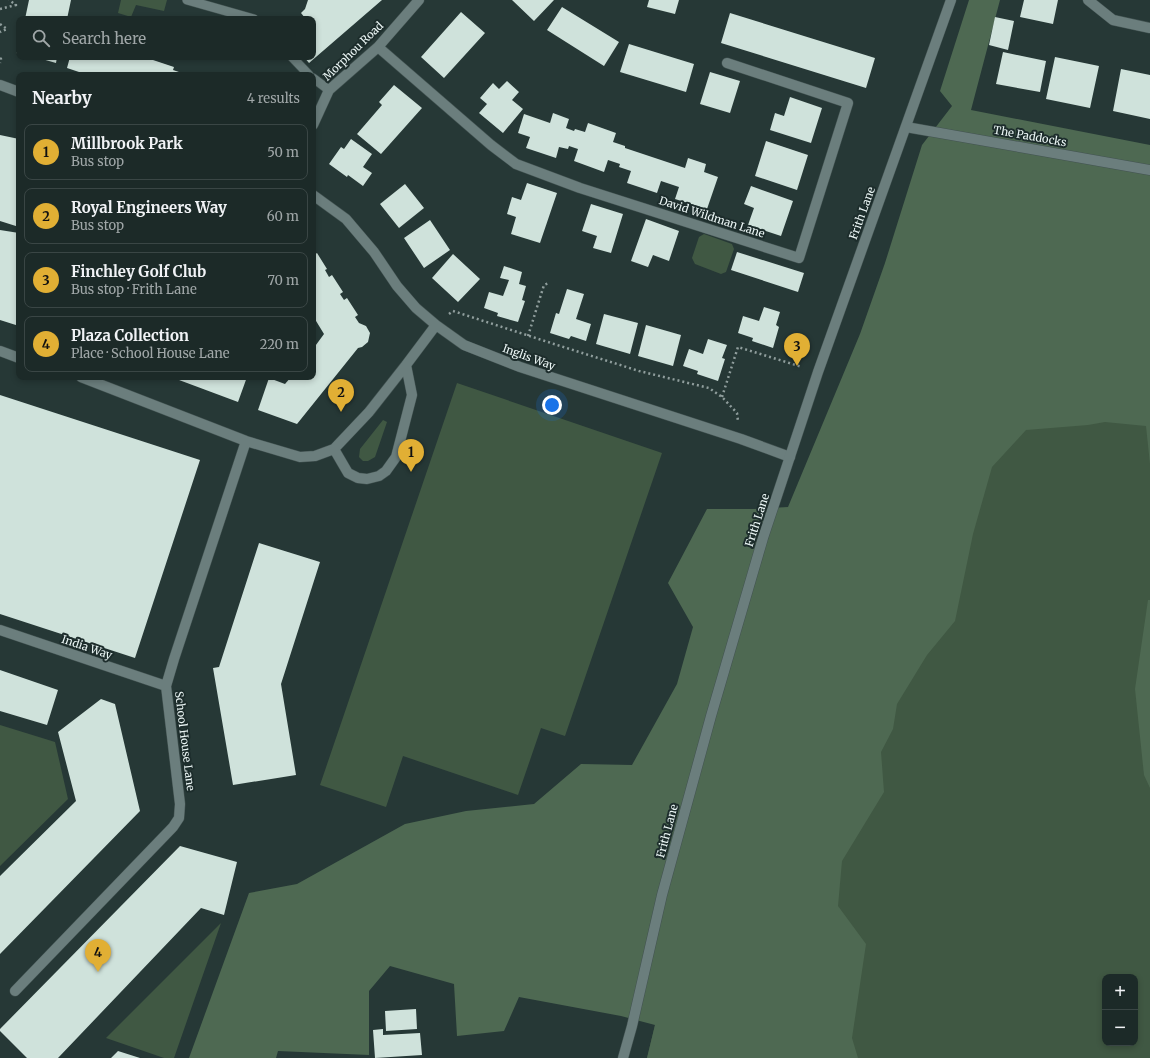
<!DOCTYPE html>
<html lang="en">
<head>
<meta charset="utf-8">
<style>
	:root { --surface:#1c2a28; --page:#253230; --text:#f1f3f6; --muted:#a0a7a8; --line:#3a4645; --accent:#e1af34 }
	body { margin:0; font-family:Merriweather,serif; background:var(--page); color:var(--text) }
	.controls { position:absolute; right:12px; bottom:12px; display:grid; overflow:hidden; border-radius:8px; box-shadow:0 2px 6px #0003 }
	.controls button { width:36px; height:36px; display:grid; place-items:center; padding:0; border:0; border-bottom:1px solid var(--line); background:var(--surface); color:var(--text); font:20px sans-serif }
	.you { position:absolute; left:552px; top:405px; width:14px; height:14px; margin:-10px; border:3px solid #fff; border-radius:50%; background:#1a73e8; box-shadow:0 0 0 6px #1a73e833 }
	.badge { display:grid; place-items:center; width:26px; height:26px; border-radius:50%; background:var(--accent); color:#111; font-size:13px; font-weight:700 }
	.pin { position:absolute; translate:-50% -33px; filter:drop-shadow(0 1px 2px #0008) }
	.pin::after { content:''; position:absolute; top:21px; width:14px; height:12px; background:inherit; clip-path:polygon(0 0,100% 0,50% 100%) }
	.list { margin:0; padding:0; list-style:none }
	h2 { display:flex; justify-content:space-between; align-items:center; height:52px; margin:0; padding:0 16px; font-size:17px }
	h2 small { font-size:13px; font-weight:400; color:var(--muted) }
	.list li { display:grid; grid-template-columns:26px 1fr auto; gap:12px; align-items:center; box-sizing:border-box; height:56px; margin:0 8px 8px; padding:0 8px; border:1px solid var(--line); border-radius:8px }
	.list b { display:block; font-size:15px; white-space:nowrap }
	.list p { margin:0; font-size:13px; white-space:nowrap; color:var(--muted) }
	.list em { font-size:13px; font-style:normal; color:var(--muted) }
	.icon { flex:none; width:22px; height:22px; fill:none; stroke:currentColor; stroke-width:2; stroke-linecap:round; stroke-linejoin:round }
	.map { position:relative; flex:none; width:1150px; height:1058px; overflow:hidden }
	.search { position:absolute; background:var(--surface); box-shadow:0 2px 6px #0003; left:16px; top:16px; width:300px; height:44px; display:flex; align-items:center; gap:10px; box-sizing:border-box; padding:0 14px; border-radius:8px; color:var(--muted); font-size:15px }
	.panel { position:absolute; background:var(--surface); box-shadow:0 2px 6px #0003; left:16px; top:72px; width:300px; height:308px; border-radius:8px }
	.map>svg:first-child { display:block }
</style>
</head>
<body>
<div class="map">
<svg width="1150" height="1058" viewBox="0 0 1150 1058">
	<rect width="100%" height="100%" fill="#263836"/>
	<path fill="#405843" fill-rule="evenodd" d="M121,0H167L164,11L136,5L131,17L118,13Z
		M1150,152V1058H647L655,1025ZM1105,977H1135V1043H1105Z
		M704,234L732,244L734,249L726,272L721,274L695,264L692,258L699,237Z
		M457,383L662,453L565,736L541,728L518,795L403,756L386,807L320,785Z
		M383,420L387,422L375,457L368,461H363L359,457L360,449Z
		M0,725L55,742L68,799L0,866Z
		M221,923L174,1058H164L106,1038Z"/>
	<path fill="#4e6952" d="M969,0H1000L971,110L1150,145V464L1146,426L1105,422L1088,425L1026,430L992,467L973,534L955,621L927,655L897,704L893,729L881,752L884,792L842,861L838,906L866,944L852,1038L858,1058H647L655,1025L621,1016L519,997L504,1031L457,1036L454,984L390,966L369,991V1055L278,1051L276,1058H189L249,893L297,884L405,824L466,811L534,804L581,764L632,765L677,684L693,627L668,583L707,509H754L788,507L860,334L885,263L922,145L952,106L940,91Z
		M1148,600H1150V788L1144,775L1135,689Z"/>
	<path fill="#cfe2db" d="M29,0H71L67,19H25Z
		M308,0H382L309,63L304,57H313V19H304L305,18L301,13L305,9Z
		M512,0H554L534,21Z
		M649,0H679L675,14L647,7Z
		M1024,0H1058L1053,24L1020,17Z
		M562,7L619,42L604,66L547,30Z
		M461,12L485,33L444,78L421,57Z
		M730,13L875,58L866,88L721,43Z
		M995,17L1014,21L1008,50L989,45Z
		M18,44H19V54L16,53Z
		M629,44L694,64L686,92L620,72Z
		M1003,52L1046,61L1040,92L996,84Z
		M35,57H57L56,63Z
		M70,57H144L174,67L173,70L188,75H88L67,68Z
		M1055,57L1099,66L1090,108L1046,99Z
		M1121,69L1150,75V119L1113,111Z
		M710,72L740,81L730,113L700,104Z
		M507,81L519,92L512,100L523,109L503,133L479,113L487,104L480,98L493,83L499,89Z
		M394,85L422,108L381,154L357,134L382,105L379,102Z
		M790,97L822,108L811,143L770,130L775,113L784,116Z
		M553,113L569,119L566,128L574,131L575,129L585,132L588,123L616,133L613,142L625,146V148L685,168L688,158L706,164L704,172L718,177L707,209L675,199L679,187L661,181L657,193L627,183L631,171L619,167L620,164L608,160L604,172L574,161L578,149L569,146L568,149L559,147L556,158L526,148L530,137L518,133L524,114L550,123Z
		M0,135L19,139V227L0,221Z
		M351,139L372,154L363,167L372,173L363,186L348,175L347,177L329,164L341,147L344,149Z
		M766,141L808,155L797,190L755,176Z
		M527,183L557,193L540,243L511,234L516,217L507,214L512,197L521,200Z
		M405,184L424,208L399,228L380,204Z
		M751,186L793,201L781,236L748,225L754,208L744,204Z
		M591,204L623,214L611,253L593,248L597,236L582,231Z
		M646,219L679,231L669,261L653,255L648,267L631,261Z
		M430,220L450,250L424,268L404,238Z
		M0,230L19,233V326L0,320Z
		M737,252L804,273L798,292L731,270Z
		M313,253L314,255L317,253L327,269L325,270L329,277L332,275L343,292L340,294L344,300L347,298L358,315L355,317L359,323L366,326L370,333L368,342L362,347L358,348L297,424L258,410L269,378L285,384L291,377H313V349L324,334L313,316Z
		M453,254L480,279L458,302L432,278Z
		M504,266L522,272L519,284L526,286L522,300L525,301L518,322L497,316L498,313L484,308L489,292L503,296L509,280L500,278Z
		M567,289L584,294L576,319L591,324L586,341L571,336L569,339L550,333L556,313L559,314Z
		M764,307L780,312L776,325L779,327L773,348L752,341L753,338L738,333L743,316L759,321Z
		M604,314L638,323L630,354L596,344Z
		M646,325L681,335L673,366L638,356Z
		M708,339L727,345L722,358L725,359L718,381L697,374L698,371L683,366L689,349L703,354Z
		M171,377H247L238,402Z
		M0,395L200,460L135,658L0,614Z
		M259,543L320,562L281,684L296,775L233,785L213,668L219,667Z
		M0,670L58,690L47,725L0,711Z
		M101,699L115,704L140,811L0,954V876L76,801L58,732Z
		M180,846L237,862L224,915L201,908L58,1058H27L0,1031V1029Z
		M416,1009L417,1029L386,1031L385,1011Z
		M383,1029V1035L420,1033L422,1055L375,1058L373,1030Z
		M118,1051L140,1058H111Z"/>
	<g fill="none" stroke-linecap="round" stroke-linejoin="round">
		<defs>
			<path id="service" d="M187,0L254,19
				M292,57L309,75
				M313,78L329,90"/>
			<path id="minor" d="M1088,0L1113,20L1150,28
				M378,47L491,145L516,164L580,188L799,258L848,103L727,63
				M0,85L19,92
				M313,125L329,90L378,47L419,0
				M906,127L1150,170
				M313,195L346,219L374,252L397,286L416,308L436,325L464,345L520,367L741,439L790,457
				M0,351L19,358
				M81,377L246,441L300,457L315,456L334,449L369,412L406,365L436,325
				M334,449L348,473L358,478L367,479L379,476L386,471L396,457L412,395L406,365
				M0,630L166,686
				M15,991L173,827L179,818L180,804L166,686L174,659L246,441"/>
			<path id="tertiary" d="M623,1058L632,1026L662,895L711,716L763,538L818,372L951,0"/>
		</defs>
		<use href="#service" stroke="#435352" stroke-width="10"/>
		<use href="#minor" stroke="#435352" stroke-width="11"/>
		<use href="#tertiary" stroke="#435352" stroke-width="11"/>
		<path stroke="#909e9d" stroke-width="2.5" stroke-dasharray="2 3" stroke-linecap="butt" d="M0,9L16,5L9,0
			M0,24L7,29L0,32
			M0,58L1,59L0,63
			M449,314L453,311L554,344L639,371L709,388L722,397L737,413L738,421
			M528,336L544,285L549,283
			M722,397L738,347L802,367"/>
		<use href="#service" stroke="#6b7e7d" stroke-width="9"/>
		<use href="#minor" stroke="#6b7e7d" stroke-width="10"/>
		<use href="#tertiary" stroke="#6b7e7d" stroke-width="10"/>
	</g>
	<g text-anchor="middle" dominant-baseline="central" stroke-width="4" stroke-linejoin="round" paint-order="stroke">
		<g font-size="11" fill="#ebf6f5" stroke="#1d2d2c">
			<text transform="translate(353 51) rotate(-44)">Morphou Road</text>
			<text transform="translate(1030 136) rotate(10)">The Paddocks</text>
			<text transform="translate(862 213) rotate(-70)">Frith Lane</text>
			<text transform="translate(712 217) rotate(18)">David Wildman Lane</text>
			<text transform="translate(529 357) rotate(20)">Inglis Way</text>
			<text transform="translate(757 520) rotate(-72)">Frith Lane</text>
			<text transform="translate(87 647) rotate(19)">India Way</text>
			<text transform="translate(185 741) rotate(83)">School House Lane</text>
			<text transform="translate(667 831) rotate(-75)">Frith Lane</text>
		</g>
	</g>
</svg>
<div class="controls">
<button>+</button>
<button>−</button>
</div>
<div class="you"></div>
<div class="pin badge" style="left:411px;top:472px">1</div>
<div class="pin badge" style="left:341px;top:412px">2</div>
<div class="pin badge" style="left:797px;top:366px">3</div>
<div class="pin badge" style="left:98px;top:972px">4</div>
<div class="search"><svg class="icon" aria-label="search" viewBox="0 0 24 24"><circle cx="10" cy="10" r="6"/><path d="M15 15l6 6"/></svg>Search here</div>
<section class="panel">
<h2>Nearby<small>4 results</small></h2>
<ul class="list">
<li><span class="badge">1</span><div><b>Millbrook Park</b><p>Bus stop</p></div><em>50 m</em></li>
<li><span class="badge">2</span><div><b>Royal Engineers Way</b><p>Bus stop</p></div><em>60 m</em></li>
<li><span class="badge">3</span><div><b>Finchley Golf Club</b><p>Bus stop · Frith Lane</p></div><em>70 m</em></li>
<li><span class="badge">4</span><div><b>Plaza Collection</b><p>Place · School House Lane</p></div><em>220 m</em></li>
</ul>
</section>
</div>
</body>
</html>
